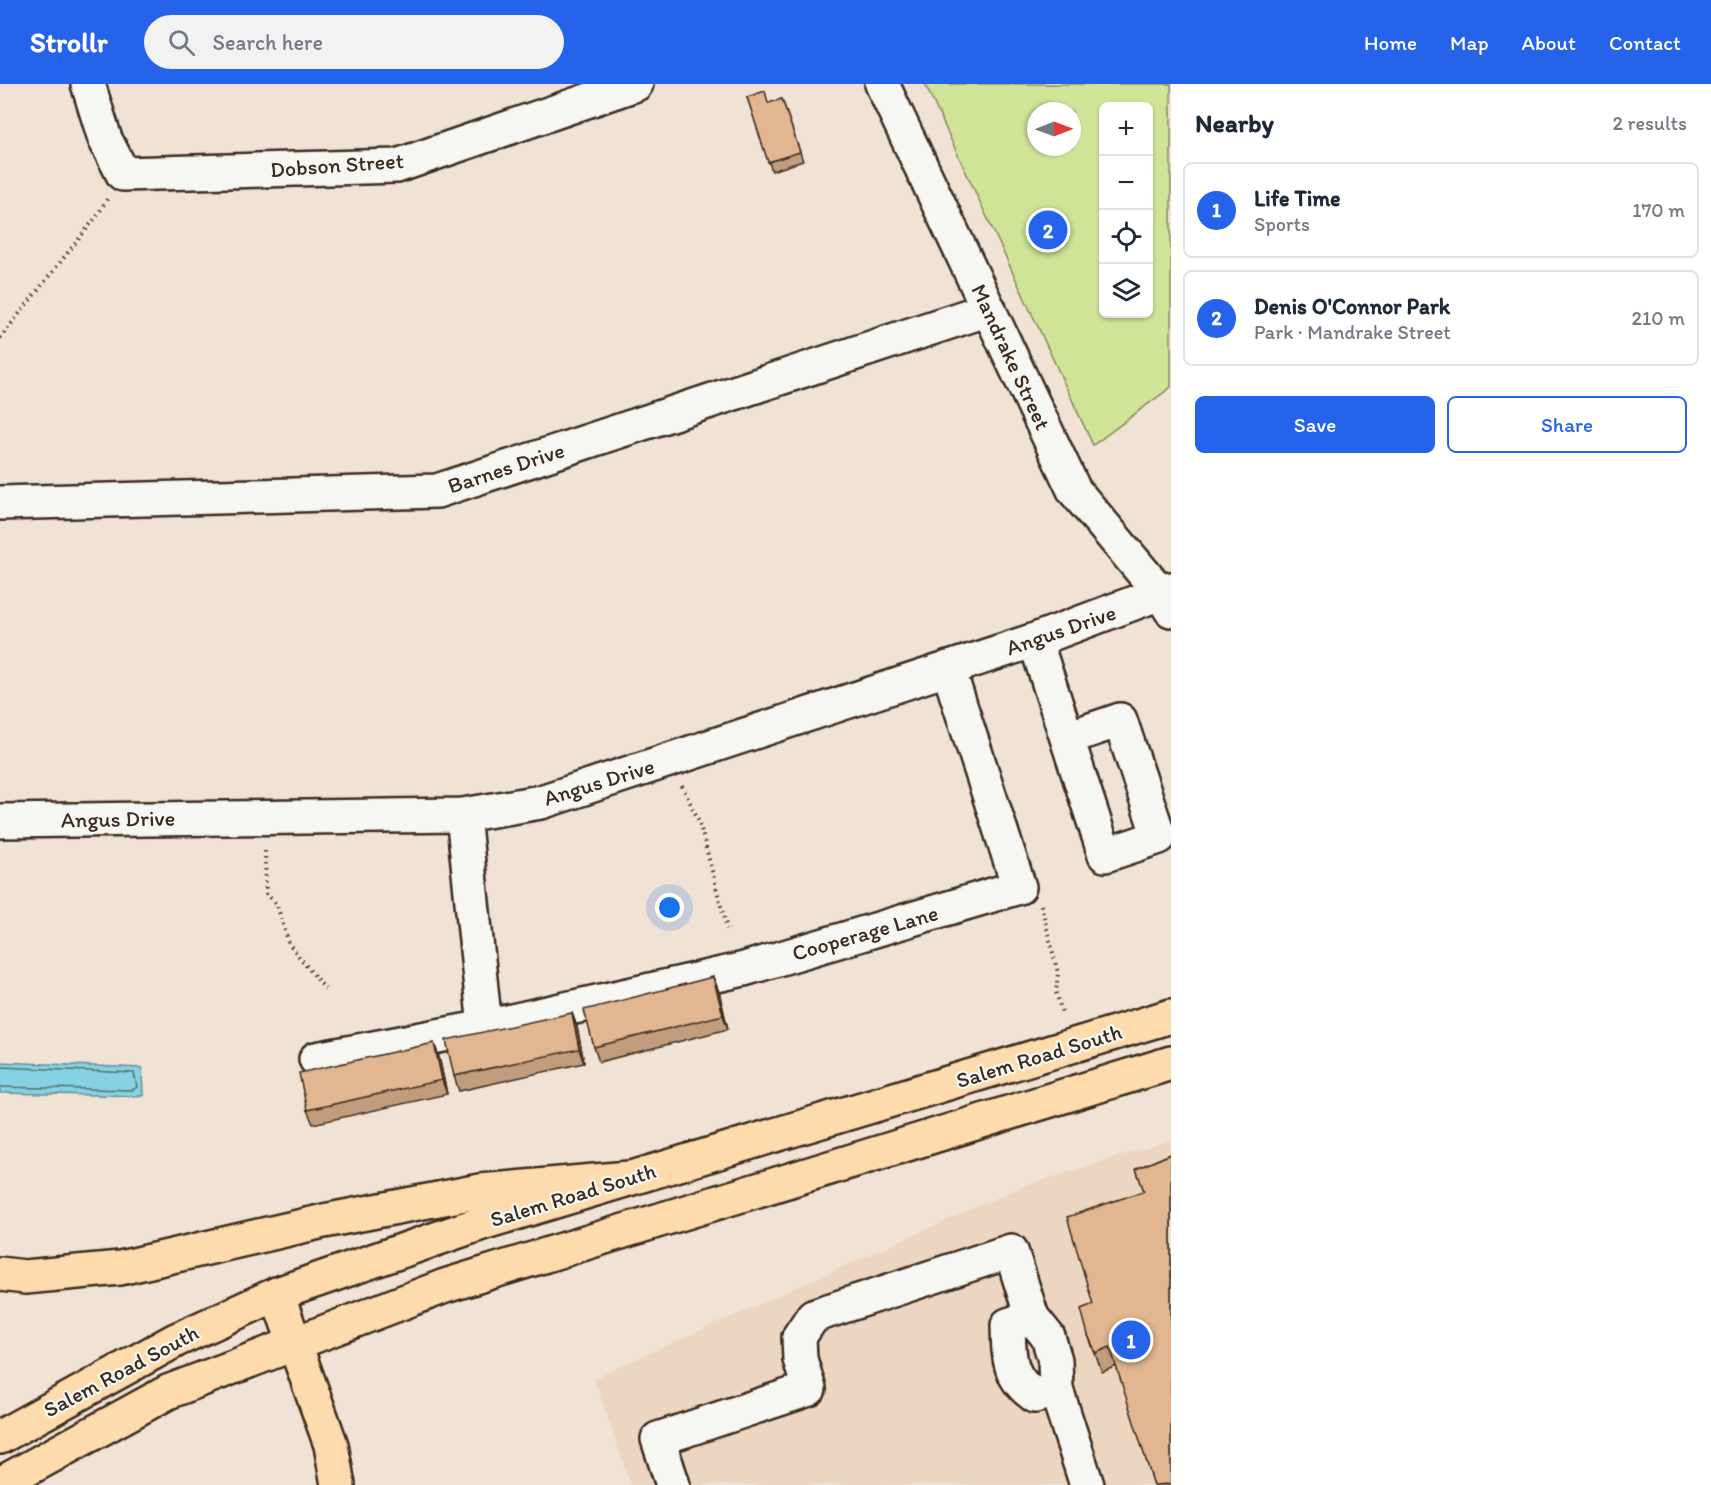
<!DOCTYPE html>
<html lang="en">
<head>
<meta charset="utf-8">
<style>
	:root { --surface:#fff; --page:#f2f2f3; --text:#1f2937; --muted:#747a83; --line:#e0e1e3; --accent:#2563eb }
	body { margin:0; font-family:Itim,sans-serif; background:var(--page); color:var(--text) }
	.controls { position:absolute; right:18px; top:18px; display:grid; overflow:hidden; border-radius:9px; box-shadow:0 2px 4px #0004 }
	.controls button { width:54px; height:54px; display:grid; place-items:center; padding:0; border:0; border-bottom:2px solid var(--line); background:var(--surface); color:var(--text); font:30px sans-serif }
	.compass { position:absolute; left:1027px; top:18px; width:54px; height:54px; border-radius:50%; background:var(--surface); box-shadow:0 2px 4px #0004; rotate:89deg }
	.you { position:absolute; left:670px; top:824px; width:21px; height:21px; margin:-15px; border:4px solid #fff; border-radius:50%; background:#1a73e8; box-shadow:0 0 0 9px #1a73e833 }
	.badge { display:grid; place-items:center; width:39px; height:39px; border-radius:50%; background:var(--accent); color:#fff; font-size:20px; font-weight:700 }
	.pin { position:absolute; translate:-50% -50%; border:3px solid #fff; box-shadow:0 2px 6px #0006 }
	.list { margin:0; padding:0; list-style:none }
	h2 { display:flex; justify-content:space-between; align-items:center; height:78px; margin:0; padding:0 24px; font-size:26px }
	h2 small { font-size:20px; font-weight:400; color:var(--muted) }
	.list li { display:grid; grid-template-columns:39px 1fr auto; gap:18px; align-items:center; box-sizing:border-box; height:96px; margin:0 12px 12px; padding:0 12px; border:2px solid var(--line); border-radius:9px }
	.list b { display:block; font-size:22px; white-space:nowrap }
	.list p { margin:0; font-size:20px; white-space:nowrap; color:var(--muted) }
	.list em { font-size:20px; font-style:normal; color:var(--muted) }
	.actions { display:flex; gap:12px; padding:18px 24px }
	.actions a { flex:1; padding:14px 0; border:2px solid var(--accent); border-radius:9px; text-align:center; font-size:21px; color:var(--accent) }
	.actions .main { background:var(--accent); color:#fff }
	.icon { flex:none; width:33px; height:33px; fill:none; stroke:currentColor; stroke-width:2; stroke-linecap:round; stroke-linejoin:round }
	.map { position:relative; flex:none; width:1171px; height:1401px; overflow:hidden }
	header { display:flex; align-items:center; gap:36px; box-sizing:border-box; height:84px; padding:0 30px; background:var(--accent); color:#fff }
	header strong { font-size:28px }
	nav { display:flex; gap:33px; margin-inline-start:auto; font-size:21px }
	.search { width:420px; height:54px; background:var(--page); display:flex; align-items:center; gap:15px; box-sizing:border-box; padding:0 21px; border-radius:33px; color:var(--muted); font-size:22px }
	main { display:flex }
	aside { flex:1; background:var(--surface) }
	.map>svg:first-child { display:block }
</style>
</head>
<body>
<header>
<strong>Strollr</strong>
<div class="search"><svg class="icon" aria-label="search" viewBox="0 0 24 24"><circle cx="10" cy="10" r="6"/><path d="M15 15l6 6"/></svg>Search here</div>
<nav><a>Home</a><a>Map</a><a>About</a><a>Contact</a></nav>
</header>
<main>
<div class="map">
<svg width="1171" height="1401" viewBox="0 0 1171 1401">
	<rect width="100%" height="100%" fill="#f0e3d5"/>
	<filter id="ink" filterUnits="userSpaceOnUse"><feTurbulence type="fractalNoise" baseFrequency=".0167" numOctaves="2"/><feDisplacementMap in="SourceGraphic" scale="12" xChannelSelector="R" yChannelSelector="G"/><feConvolveMatrix kernelMatrix="1 2 1 2 8 2 1 2 1" color-interpolation-filters="sRGB"/></filter>
	<g filter="url(#ink)">
		<path fill="#ecd6c1" d="M1171,1056V1401H631L594,1294L1021,1103Z"/>
		<path fill="#d0e498" stroke="#86875b" stroke-width="1.5" fill-rule="evenodd" d="M925,0H1171V303L1093,361ZM1104,22H1148V230H1104ZM1036,27H1072V63H1036Z"/>
		<path fill="#85d3e2" stroke="#678f94" stroke-width="1.5" d="M0,978L142,984L143,1012L0,1009Z"/>
		<g fill="none" stroke-linecap="round" stroke-linejoin="round">
			<path stroke="#596e6c" stroke-width="1.5" d="M0,983L134,989L137,1003L133,1006L0,1003"/>
			<defs>
				<path id="minor" d="M88,0L105,55L123,90L397,82L636,0
					M882,0L1074,406L1162,511L1171,526
					M0,419L437,407L989,225
					M1035,556L1105,771L1159,753L1120,636L1067,654
					M463,731L485,943
					M0,737L463,731L541,718L1035,556L1171,505
					M316,975L485,943L744,885L1019,803L948,584
					M1032,1233L1008,1241C1009,1272 1007,1292 1035,1312L1056,1305
					M673,1401L658,1355L809,1305L800,1275L799,1253L813,1232L1011,1167L1032,1233L1048,1253L1055,1276L1056,1305L1087,1401"/>
				<path id="major" d="M0,1353L176,1256L277,1210L482,1139L1171,932
					M0,1400L168,1308L445,1202L1171,979"/>
				<path id="highway" d="M0,1190L25,1193L120,1184L324,1137L480,1107L629,1094
					M277,1210L331,1361L338,1401"/>
			</defs>
			<use href="#minor" stroke="#3b2a1e" stroke-width="38"/>
			<use href="#major" stroke="#3b2a1e" stroke-width="38"/>
			<use href="#highway" stroke="#3b2a1e" stroke-width="38"/>
			<path stroke="#3b2a1e" stroke-width="4" stroke-dasharray="1.5 4.5" stroke-linecap="butt" d="M0,254L97,132L109,112
				M682,702L699,737L727,845
				M265,767L266,809L277,821L289,860L325,905
				M1041,821L1058,889L1056,908L1062,928"/>
			<use href="#minor" stroke="#f6f6f2" stroke-width="33"/>
			<use href="#major" stroke="#fedbac" stroke-width="33"/>
			<use href="#highway" stroke="#fedbac" stroke-width="33"/>
		</g>
		<path fill="#c29d7d" stroke="#3b2a1e" stroke-width="1.5" d="M747,13L769,19L782,15L803,77L772,87Z
			M713,893L719,908L728,945L599,978L594,963Z
			M572,929L577,943L584,979L459,1007L454,992Z
			M434,959L439,973L447,1010L313,1040L307,1026Z
			M1171,1070V1401H1154L1117,1282L1102,1288L1088,1251L1093,1220L1144,1107L1136,1085Z"/>
		<path fill="#9e7f66" stroke="#3b2a1e" stroke-width="1.5" d="M713,893L719,908L728,945L723,931Z
			M572,929L577,943L584,979L579,965Z
			M434,959L439,973L447,1010L442,996Z"/>
		<path fill="#e1b691" stroke="#3b2a1e" stroke-width="1.5" d="M765,7L768,19L782,15L800,68L768,78L747,13Z
			M713,893L723,931L594,963L584,926Z
			M572,929L579,965L454,992L446,956Z
			M434,959L442,996L307,1026L299,989Z
			M1171,1070V1400L1154,1401L1110,1263L1096,1269L1088,1251L1081,1225L1093,1220L1067,1133L1144,1107L1136,1085Z"/>
	</g>
	<g text-anchor="middle" dominant-baseline="central" stroke-width="4.5" stroke-linejoin="round" paint-order="stroke">
		<g font-size="22" fill="#3b2a1e" stroke="#f6f6f2">
			<text transform="translate(337 81) rotate(-4)">Dobson Street</text>
			<text transform="translate(1011 273) rotate(65)">Mandrake Street</text>
			<text transform="translate(506 384) rotate(-18)">Barnes Drive</text>
			<text transform="translate(1061 546) rotate(-19)">Angus Drive</text>
			<text transform="translate(599 698) rotate(-17)">Angus Drive</text>
			<text transform="translate(118 735) rotate(-1)">Angus Drive</text>
			<text transform="translate(865 849) rotate(-16)">Cooperage Lane</text>
			<text transform="translate(1039 972) rotate(-17)">Salem Road South</text>
			<text transform="translate(573 1111) rotate(-17)">Salem Road South</text>
			<text transform="translate(121 1287) rotate(-28)">Salem Road South</text>
		</g>
	</g>
</svg>
<div class="controls">
<button>+</button>
<button>−</button>
<button><svg class="icon" aria-label="locate" viewBox="0 0 24 24"><circle cx="12" cy="12" r="6"/><path d="M12 2v4M12 18v4M2 12h4M18 12h4"/></svg></button>
<button><svg class="icon" aria-label="layers" viewBox="0 0 24 24"><path d="M12 4l9 5-9 5-9-5zM3 14l9 5 9-5"/></svg></button>
</div>
<svg class="compass" viewBox="-18 -18 36 36"><path d="M0-13l5 13h-10z" fill="#e53935"/><path d="M0 13l5-13h-10z" fill="#747a83"/></svg>
<div class="you"></div>
<div class="pin badge" style="left:1131px;top:1256px">1</div>
<div class="pin badge" style="left:1048px;top:146px">2</div>
</div>
<aside>
<h2>Nearby<small>2 results</small></h2>
<ul class="list">
<li><span class="badge">1</span><div><b>Life Time</b><p>Sports</p></div><em>170 m</em></li>
<li><span class="badge">2</span><div><b>Denis O'Connor Park</b><p>Park · Mandrake Street</p></div><em>210 m</em></li>
</ul>
<div class="actions"><a class="main">Save</a><a>Share</a></div>
</aside>
</main>
</body>
</html>
